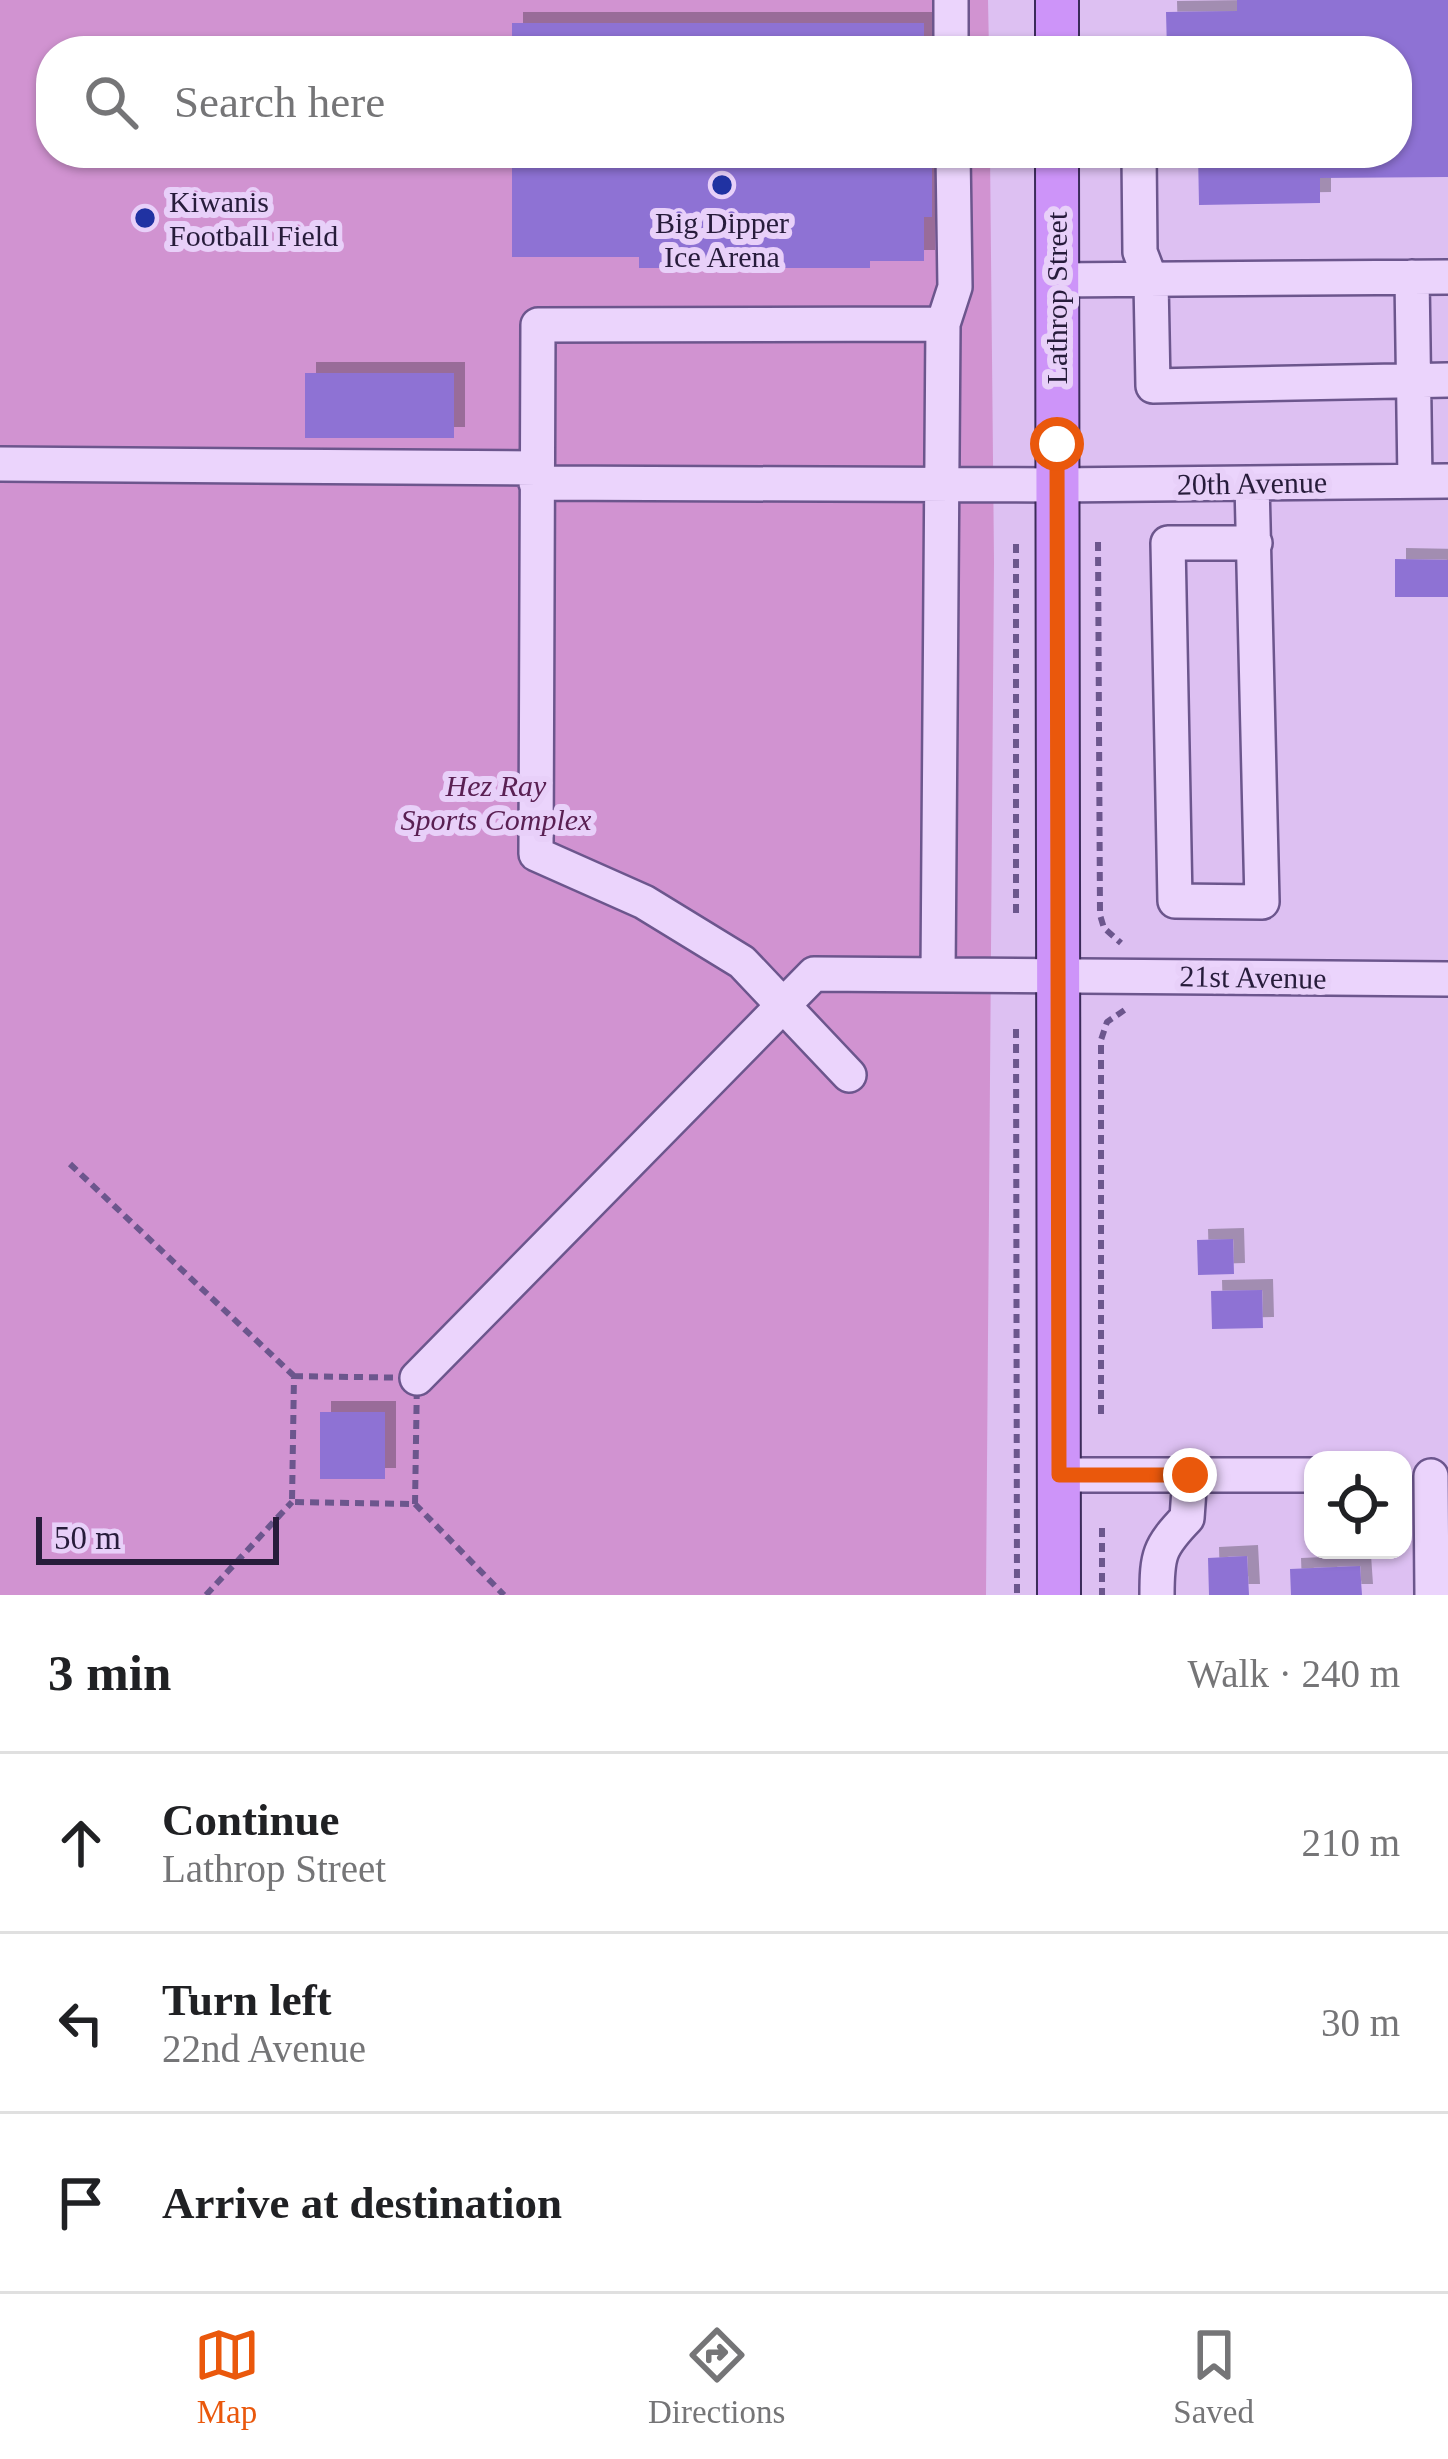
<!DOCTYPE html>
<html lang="en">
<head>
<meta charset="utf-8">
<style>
	:root { --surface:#fff; --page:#f6f6f6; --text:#202124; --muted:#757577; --line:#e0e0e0; --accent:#ea580c }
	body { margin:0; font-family:Georgia,serif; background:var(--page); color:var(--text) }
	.controls { position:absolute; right:36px; bottom:36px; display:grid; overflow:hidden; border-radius:24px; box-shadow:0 3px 9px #0004 }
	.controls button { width:108px; height:108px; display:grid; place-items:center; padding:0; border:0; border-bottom:3px solid var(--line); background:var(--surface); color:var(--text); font:60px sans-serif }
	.scale { position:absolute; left:36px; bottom:30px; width:243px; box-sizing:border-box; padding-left:12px; border:6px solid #271c3b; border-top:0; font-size:33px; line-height:42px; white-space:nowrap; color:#271c3b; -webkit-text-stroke:9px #e8d0f9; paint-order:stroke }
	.stop { position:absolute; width:36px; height:36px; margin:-27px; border:9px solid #ea580c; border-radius:50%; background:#fff }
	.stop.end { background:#ea580c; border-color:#fff; box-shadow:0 3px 12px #0008 }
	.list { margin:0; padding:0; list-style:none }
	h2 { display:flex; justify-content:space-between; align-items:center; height:156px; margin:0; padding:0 48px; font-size:51px }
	h2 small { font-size:39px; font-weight:400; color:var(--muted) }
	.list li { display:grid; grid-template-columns:78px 1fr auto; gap:36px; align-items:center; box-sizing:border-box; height:180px; padding:0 48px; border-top:3px solid var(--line) }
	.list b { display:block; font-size:45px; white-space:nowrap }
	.list p { margin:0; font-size:39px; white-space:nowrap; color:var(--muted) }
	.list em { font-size:39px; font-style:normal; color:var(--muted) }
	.icon { flex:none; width:66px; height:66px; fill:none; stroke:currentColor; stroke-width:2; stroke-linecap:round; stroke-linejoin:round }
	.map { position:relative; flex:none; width:1448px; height:1595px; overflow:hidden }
	.search { position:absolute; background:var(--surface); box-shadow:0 3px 9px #0004; left:36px; right:36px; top:36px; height:132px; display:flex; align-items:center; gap:30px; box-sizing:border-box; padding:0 42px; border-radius:48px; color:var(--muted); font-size:45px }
	.sheet { height:696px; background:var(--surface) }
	nav { display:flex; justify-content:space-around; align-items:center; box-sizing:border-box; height:168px; border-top:3px solid var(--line); background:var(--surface); font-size:33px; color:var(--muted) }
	nav a { display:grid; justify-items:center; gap:6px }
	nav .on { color:var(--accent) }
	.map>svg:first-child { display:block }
</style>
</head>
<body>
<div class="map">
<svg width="1448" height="1595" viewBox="0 0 1448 1595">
	<defs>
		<filter id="shadow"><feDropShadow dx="11" dy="-11" stdDeviation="0" flood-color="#0004"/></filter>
	</defs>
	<rect width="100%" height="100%" fill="#ddc0f2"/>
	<path fill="#d193d1" d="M0,0H988L989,51H51V153H990L994,562L986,1595H0Z"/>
	<path fill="#8e72d4" filter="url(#shadow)" d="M1237,0H1448V177L1320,178V203L1199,205L1198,153H1397V51H1167L1166,12L1237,11Z
		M512,23H924V51H512Z
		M512,153H932V217H924V261H870V268H639V257H512Z
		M305,373H454V438H305Z
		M1395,559L1448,560V597H1395Z
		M1233,1239L1234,1274L1198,1275L1197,1240Z
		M1262,1290L1263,1328L1212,1329L1211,1291Z
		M320,1412H385V1479H320Z
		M1247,1556L1249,1595H1209L1208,1558Z
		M1360,1566L1362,1595H1291L1290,1569Z"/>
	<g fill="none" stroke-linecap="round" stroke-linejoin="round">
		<defs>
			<path id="minor" d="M951,0V51
				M1139,153L1140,252L1151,281L1153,386L1448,380
				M1412,277L1415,481
				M1056,280L1448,277
				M0,464L537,468
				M536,483L1057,485L1448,481
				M1252,483L1262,902L1175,901L1168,543H1255
				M938,975L943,324L955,287L953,153
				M849,1075L742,962L644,902L536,854L538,325L943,324
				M417,1378L814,974L1448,979
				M1059,1475H1313
				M1431,1476L1432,1595
				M1157,1595C1157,1555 1159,1547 1187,1518L1190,1475"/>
			<path id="major" d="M1057,51V0
				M1057,153L1059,1595"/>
		</defs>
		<use href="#minor" stroke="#6c568d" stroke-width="38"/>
		<use href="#major" stroke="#3b2b5a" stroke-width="46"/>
		<path stroke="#6c568d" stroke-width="6" stroke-dasharray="9 6" stroke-linecap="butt" d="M1098,542L1100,915L1104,928L1121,943
			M1016,913V538
			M1016,1029L1017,1595
			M70,1164L294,1376
			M294,1376L417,1378L415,1504L292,1502Z
			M1101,1414V1040L1107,1022L1126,1009
			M415,1504L504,1595
			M1102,1528V1595
			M206,1595L292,1502"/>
		<use href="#minor" stroke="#ebd4fc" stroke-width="33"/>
		<use href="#major" stroke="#cd94f9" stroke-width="42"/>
	</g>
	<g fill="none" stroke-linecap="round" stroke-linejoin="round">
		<path stroke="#ea580c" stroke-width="15" d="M1057,444L1059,1475H1190"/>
	</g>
	<g fill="#2032a2" stroke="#e8d0f9" stroke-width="4.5">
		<circle cx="722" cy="185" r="12"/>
		<circle cx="145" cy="218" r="12"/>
	</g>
	<g text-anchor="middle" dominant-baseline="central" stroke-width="12" stroke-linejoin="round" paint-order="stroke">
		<g font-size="30" fill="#271c3b" stroke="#e8d0f9" text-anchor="start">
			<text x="169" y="201">Kiwanis<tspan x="169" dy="34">Football Field</tspan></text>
			<text x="722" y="222" text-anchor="middle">Big Dipper<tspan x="722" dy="34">Ice Arena</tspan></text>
		</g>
		<g font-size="30" fill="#271c3b" stroke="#e8d0f9">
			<text transform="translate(1056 298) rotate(-90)">Lathrop Street</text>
			<text transform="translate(1252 483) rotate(-1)">20th Avenue</text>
			<text transform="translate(1253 977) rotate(1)">21st Avenue</text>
		</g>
		<g font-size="30" font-style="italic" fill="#5a2053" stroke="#e8d0f9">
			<text x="496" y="785">Hez Ray<tspan x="496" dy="34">Sports Complex</tspan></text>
		</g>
	</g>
</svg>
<div class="controls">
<button><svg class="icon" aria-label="locate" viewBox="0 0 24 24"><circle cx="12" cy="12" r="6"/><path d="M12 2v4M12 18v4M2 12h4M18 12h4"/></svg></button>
</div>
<div class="scale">50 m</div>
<div class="stop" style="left:1057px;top:444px"></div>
<div class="stop end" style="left:1190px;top:1475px"></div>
<div class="search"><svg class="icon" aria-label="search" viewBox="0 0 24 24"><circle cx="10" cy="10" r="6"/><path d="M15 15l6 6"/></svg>Search here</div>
</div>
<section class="sheet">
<h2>3 min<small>Walk · 240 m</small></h2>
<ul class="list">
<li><svg class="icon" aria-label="ahead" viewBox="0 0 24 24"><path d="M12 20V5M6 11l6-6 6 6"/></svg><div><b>Continue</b><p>Lathrop Street</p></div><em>210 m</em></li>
<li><svg class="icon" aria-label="left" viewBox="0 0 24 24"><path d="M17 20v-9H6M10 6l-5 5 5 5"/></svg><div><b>Turn left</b><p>22nd Avenue</p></div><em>30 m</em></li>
<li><svg class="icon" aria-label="arrive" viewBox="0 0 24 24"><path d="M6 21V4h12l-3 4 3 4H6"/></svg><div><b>Arrive at destination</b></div></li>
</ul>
</section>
<nav>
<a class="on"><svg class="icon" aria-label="map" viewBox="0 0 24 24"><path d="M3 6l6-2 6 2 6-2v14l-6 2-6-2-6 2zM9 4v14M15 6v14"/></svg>Map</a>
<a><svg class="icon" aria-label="directions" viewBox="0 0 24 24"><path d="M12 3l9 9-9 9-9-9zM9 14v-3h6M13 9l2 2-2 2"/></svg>Directions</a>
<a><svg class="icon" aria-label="saved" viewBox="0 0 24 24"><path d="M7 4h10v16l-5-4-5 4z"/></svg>Saved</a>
</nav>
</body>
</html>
